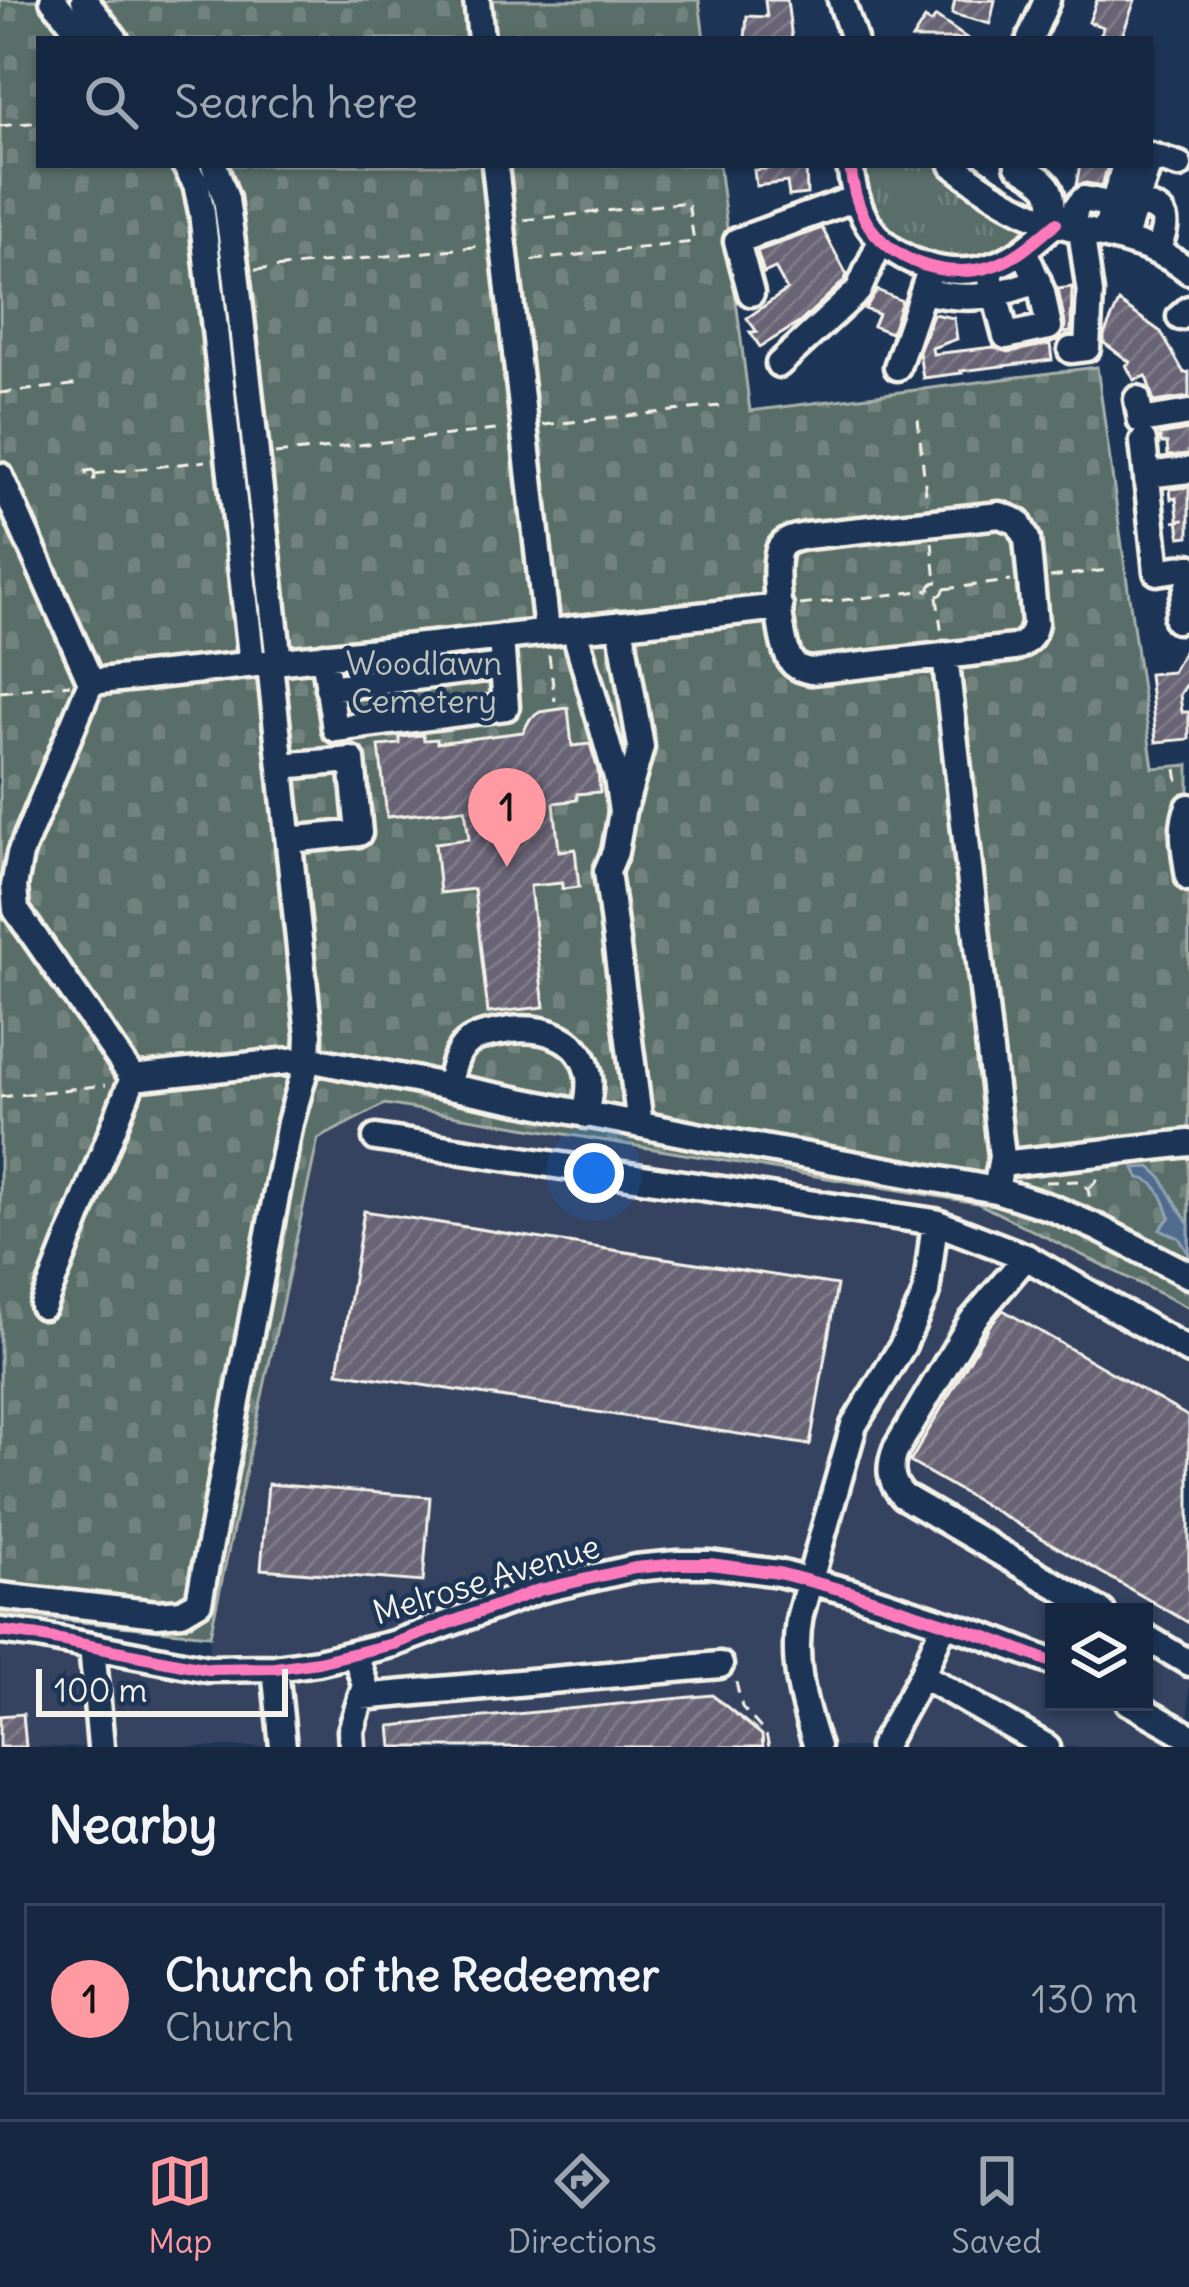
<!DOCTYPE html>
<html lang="en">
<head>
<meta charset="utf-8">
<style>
	:root { --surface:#162841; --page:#1f3048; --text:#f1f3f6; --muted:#9ea6b1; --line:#35445a; --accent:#ff9aa2 }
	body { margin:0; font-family:Delius,sans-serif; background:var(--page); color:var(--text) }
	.controls { position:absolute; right:36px; bottom:36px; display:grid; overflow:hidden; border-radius:0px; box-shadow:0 3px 9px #0004 }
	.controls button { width:108px; height:108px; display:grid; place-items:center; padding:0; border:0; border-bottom:3px solid var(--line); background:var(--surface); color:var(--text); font:60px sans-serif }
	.scale { position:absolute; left:36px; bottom:30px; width:252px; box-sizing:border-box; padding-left:12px; border:6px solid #f4f1e8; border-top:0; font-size:33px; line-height:42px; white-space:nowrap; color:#f4f1e8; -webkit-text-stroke:9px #1d3557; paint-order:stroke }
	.you { position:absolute; left:594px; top:1173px; width:42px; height:42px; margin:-30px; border:9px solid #fff; border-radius:50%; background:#1a73e8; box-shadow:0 0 0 18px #1a73e833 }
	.badge { display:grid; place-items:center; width:78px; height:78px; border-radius:50%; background:var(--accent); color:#111; font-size:39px; font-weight:700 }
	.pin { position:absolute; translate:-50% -99px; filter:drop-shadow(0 3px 6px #0008) }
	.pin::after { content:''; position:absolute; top:63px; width:42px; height:36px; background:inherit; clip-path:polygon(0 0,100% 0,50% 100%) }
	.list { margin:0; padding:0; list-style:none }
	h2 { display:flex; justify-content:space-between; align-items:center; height:156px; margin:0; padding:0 48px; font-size:51px }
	h2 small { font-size:39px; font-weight:400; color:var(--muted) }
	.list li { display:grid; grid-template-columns:78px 1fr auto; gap:36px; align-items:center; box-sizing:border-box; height:192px; margin:0 24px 24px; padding:0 24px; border:3px solid var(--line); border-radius:0px }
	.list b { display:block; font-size:45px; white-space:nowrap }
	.list p { margin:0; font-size:39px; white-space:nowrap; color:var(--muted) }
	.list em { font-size:39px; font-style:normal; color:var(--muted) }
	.icon { flex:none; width:66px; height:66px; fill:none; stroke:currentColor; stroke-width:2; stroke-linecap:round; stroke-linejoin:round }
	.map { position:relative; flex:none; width:1189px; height:1747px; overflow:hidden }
	.search { position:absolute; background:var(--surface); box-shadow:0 3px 9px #0004; left:36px; right:36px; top:36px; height:132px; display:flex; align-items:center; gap:30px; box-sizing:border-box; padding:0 42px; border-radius:0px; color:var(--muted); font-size:45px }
	.sheet { height:372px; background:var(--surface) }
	nav { display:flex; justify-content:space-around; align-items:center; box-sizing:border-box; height:168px; border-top:3px solid var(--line); background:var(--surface); font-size:33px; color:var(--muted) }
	nav a { display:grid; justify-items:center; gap:6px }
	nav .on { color:var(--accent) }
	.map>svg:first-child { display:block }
</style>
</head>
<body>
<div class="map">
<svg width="1189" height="1747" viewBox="0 0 1189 1747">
	<defs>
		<pattern id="cemetery-stones" width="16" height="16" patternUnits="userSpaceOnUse" patternTransform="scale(3)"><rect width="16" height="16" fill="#5a6e69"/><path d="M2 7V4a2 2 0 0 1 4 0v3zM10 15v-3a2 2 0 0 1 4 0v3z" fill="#72837e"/></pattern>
		<pattern id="park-tufts" width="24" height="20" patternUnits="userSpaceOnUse" patternTransform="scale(3)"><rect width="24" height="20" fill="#5a6e69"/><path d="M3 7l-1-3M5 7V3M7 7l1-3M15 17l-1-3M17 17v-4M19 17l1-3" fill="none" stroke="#72837e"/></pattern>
		<pattern id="building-hatch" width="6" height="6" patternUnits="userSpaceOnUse" patternTransform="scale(3)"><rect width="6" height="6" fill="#696476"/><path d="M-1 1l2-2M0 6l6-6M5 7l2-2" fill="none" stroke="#7f7b8a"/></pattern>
	</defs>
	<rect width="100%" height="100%" fill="#1d3557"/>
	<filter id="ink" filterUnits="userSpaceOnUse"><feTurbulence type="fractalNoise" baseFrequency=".00833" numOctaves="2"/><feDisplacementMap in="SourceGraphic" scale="24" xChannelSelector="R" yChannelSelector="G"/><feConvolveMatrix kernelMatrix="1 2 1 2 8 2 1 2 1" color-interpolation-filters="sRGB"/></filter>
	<g filter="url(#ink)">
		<path fill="#344360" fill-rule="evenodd" d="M385,1104L977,1203L1189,1308V1747H0V1631L208,1669L210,1635L318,1139ZM1054,1612H1144V1702H1054Z"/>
		<path fill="url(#cemetery-stones)" stroke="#a7b0a8" stroke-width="3" d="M0,0H699L704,39H39V165H719L750,411L1097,367L1153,768L1189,765V1308L977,1203L385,1104L318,1139L210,1635L0,1614Z"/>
		<path fill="url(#park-tufts)" stroke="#a7b0a8" stroke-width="3" d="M860,165H938L960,182L1034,225L1018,246L962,264L913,253L873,217Z"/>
		<path fill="#4f6c8f" stroke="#91a1b3" stroke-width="3" d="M1150,1167L1161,1177L1189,1225V1254L1179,1238L1160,1229L1170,1217C1164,1201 1159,1180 1139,1178L1134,1168Z"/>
		<path fill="url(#building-hatch)" stroke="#f4f1e8" stroke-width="3" d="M765,0H787L792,39H745L747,16L767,17Z
			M955,0H995L990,24L952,14Z
			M1097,0H1135L1121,39L1101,34L1103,27L1089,22Z
			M936,17L968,39H912L925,19L931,23Z
			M806,165L807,194L789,196L787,182L756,186L754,170Z
			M1080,165H1108L1102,186L1086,183L1076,185Z
			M822,228L847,275L844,281L799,323L760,347L750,332H757L747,318L787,290L775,268L764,273L757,251Z
			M1072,287L1071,332L1064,333L1065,324L1058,289Z
			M877,290L902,301L891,333L873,326L878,314L865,309Z
			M1119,302L1161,332L1184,373L1189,372V397L1154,402L1146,376L1134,380L1126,365L1130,362L1104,343V335Z
			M933,314L954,318L957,339L932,348L933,354L994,347L1009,352L1050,344L1052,360L961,371L962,373L923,378L919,352Z
			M1189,430V454L1168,456L1167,443H1161L1160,435Z
			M1189,487V536L1180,537L1176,498L1171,499L1170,489Z
			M1189,643V680L1180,695L1182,712H1189V739L1156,742L1149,674L1172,672Z
			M568,708L572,746L590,744L598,770L600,792L577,794V800L554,803L559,851L575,849L579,887L562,889V883L530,886L544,1007L488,1013L474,889L440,893L435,843L469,839L465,809L387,817L379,746L400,744V737L423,735L424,740L437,739V743L523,732L530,719L540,712Z
			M364,1211L837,1285L810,1445L338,1372Z
			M1003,1310L1189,1417V1623L910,1462L990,1325Z
			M268,1484L430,1497L423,1582L261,1569Z
			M712,1695L762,1735L763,1747H392L390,1726Z
			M23,1714L26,1747H0V1716Z"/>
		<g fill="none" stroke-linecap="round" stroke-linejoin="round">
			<defs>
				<path id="minor" d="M53,0L85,39
					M84,0L115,39
					M477,0L481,39
					M841,0L854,39
					M1030,39L1047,0
					M1150,159L1151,156L1179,165
					M185,165L196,184L202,212L252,664
					M214,165L226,199L236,272L279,662
					M495,165L547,631
					M850,165C852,184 856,202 865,219C889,262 949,282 995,265C1019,257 1037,239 1056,223
					M953,165C985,191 1018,212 1058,224C1104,237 1151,241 1189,271
					M1018,165C1047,183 1056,185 1051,221
					M1135,204C1171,208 1168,223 1157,251
					M1072,227L1076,208L1084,199L1113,205
					M1104,235L1125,165
					M1124,240L1148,165
					M988,268L1006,336L1049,327L1042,292L1024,250
					M923,291C970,302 992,297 1038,281
					M751,293L737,241L856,198
					M1180,317L1189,309
					M1071,350L1087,348L1090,293L1081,230
					M779,364L858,291L881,240
					M897,367L928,276
					M1137,399L1141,421L1189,413
					M1143,441L1157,572L1189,567
					M1147,475L1189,470
					M0,476L91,682L780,607
					M1000,515L1018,522L1027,539L1035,623C1033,636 1027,644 1014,648L811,671C800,669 792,666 788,655C781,639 771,563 780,548C786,539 796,538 806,536Z
					M1177,620L1189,583
					M620,624L641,747L625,804
					M574,629L617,778L622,812L615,852L607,871L640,1125
					M945,655L1002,1157L996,1190
					M324,656L335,729L506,707L501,637
					M91,682L20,854L14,886L16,910L133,1078
					M328,688L503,666
					M281,766L352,760L359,833L289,840
					M1189,807C1179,828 1186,855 1189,878
					M448,1087C452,1073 454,1054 466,1044C477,1034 496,1033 510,1030C545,1026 583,1038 589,1077C591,1089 587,1102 586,1115
					M376,1138L935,1222L926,1293L903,1345L854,1425L800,1615C791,1660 803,1704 817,1747
					M1001,1164L1189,1143
					M935,1222L1026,1257L1189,1351
					M1026,1257L972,1321L896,1449C889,1467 889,1481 903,1496L1102,1612
					M43,1306L133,1078L308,1059L707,1138L996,1190L1052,1208L1098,1228L1189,1275
					M0,1596L157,1614L182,1612L199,1602L290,1123L308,1059L309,1035L270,663
					M0,1631L39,1636L208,1669L275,1668L318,1662L393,1644L539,1590L635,1568L677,1564H710L779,1573L850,1592L984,1636L1054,1663
					M1144,1636L1189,1663
					M92,1646L101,1747
					M275,1668L283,1747
					M922,1675L1047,1747
					M361,1697L720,1665
					M1129,1702L1189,1736
					M352,1747L351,1731L365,1685L355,1653
					M882,1747L922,1675L944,1623"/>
			</defs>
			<use href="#minor" stroke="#f4f1e8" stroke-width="33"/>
			<path stroke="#f4f1e8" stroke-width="3" stroke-dasharray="12 9" stroke-linecap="butt" d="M169,39H184
				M0,126L39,122
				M524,220L688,202L694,242L526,261
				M255,270L484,246
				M0,393L82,384
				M918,419L927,503
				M543,425L720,406
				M275,454L504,429
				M94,470L95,479H87L86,471Z
				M94,474L206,461
				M1173,522L1189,519
				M932,542L936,582
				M1050,577L1108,570
				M930 589a7 7 0 1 1 14 0a7 7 0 1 1-14 0Z
				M944,589L1011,581
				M937,597L942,636
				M800,605L930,590
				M549,655L555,701
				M0,692L70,684
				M1176,769L1179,788
				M0,1097L106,1085
				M1045,1182L1080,1181L1088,1189L1091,1204
				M1090,1188L1103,1173
				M736,1682L742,1707L766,1734L769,1747"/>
			<use href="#minor" stroke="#1d3557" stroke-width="24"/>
			<defs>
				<path id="cycleway" d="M850,165C852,184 856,202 865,219C889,262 949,282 995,265C1019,257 1037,239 1056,223
					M0,1631L39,1636L208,1669L275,1668L318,1662L393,1644L539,1590L635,1568L677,1564H710L779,1573L850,1592L984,1636L1054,1663"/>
			</defs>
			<use href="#cycleway" stroke="#1d3557" stroke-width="20"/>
			<use href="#cycleway" stroke="#fd7abc" stroke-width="12"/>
		</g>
	</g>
	<g text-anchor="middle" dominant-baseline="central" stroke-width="9" stroke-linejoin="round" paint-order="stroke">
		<g font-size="33" fill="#bec3bc" stroke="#1d3557">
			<text x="424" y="663">Woodlawn<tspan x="424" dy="38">Cemetery</tspan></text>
		</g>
		<g font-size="33" fill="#f4f1e8" stroke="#1d3557">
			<text transform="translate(486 1579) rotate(-17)">Melrose Avenue</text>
		</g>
	</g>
</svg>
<div class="controls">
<button><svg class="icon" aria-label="layers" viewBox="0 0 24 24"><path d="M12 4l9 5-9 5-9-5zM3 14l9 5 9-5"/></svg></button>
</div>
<div class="scale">100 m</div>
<div class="you"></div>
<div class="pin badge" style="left:507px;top:867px">1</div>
<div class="search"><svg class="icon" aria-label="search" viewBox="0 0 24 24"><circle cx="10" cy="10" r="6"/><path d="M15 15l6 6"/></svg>Search here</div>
</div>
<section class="sheet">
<h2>Nearby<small></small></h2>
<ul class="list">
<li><span class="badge">1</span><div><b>Church of the Redeemer</b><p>Church</p></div><em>130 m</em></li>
</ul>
</section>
<nav>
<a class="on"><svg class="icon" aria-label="map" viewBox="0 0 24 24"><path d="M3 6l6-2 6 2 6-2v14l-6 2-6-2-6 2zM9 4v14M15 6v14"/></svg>Map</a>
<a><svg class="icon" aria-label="directions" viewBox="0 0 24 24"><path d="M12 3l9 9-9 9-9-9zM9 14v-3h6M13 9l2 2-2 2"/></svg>Directions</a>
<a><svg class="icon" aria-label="saved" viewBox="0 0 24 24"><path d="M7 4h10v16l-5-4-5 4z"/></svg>Saved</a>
</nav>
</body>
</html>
